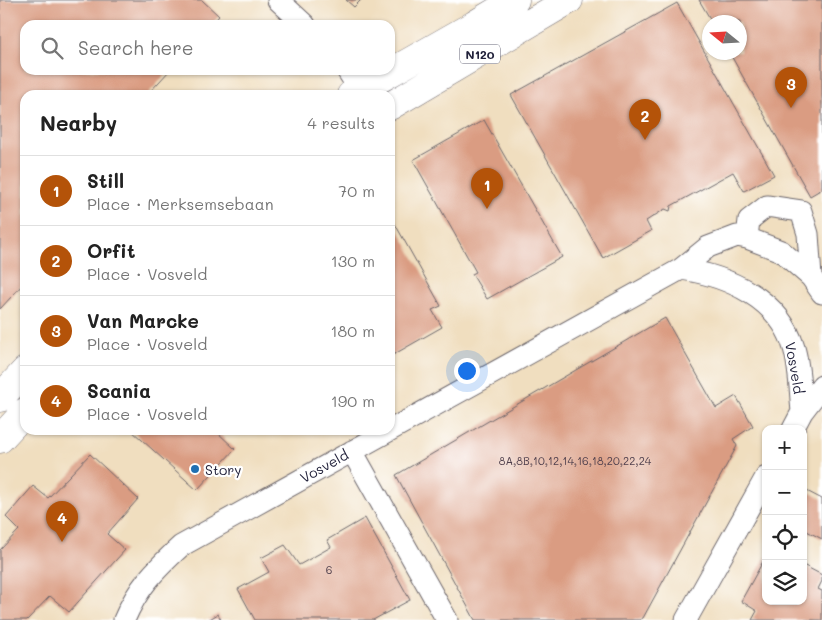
<!DOCTYPE html>
<html lang="en">
<head>
<meta charset="utf-8">
<style>
	:root { --surface:#fff; --page:#f2f2f2; --text:#222; --muted:#767676; --line:#e0e0e0; --accent:#b45309 }
	body { margin:0; font-family:Mali,sans-serif; background:var(--page); color:var(--text) }
	.controls { position:absolute; right:15px; bottom:15px; display:grid; overflow:hidden; border-radius:10px; box-shadow:0 1px 4px #0004 }
	.controls button { width:45px; height:45px; display:grid; place-items:center; padding:0; border:0; border-bottom:1px solid var(--line); background:var(--surface); color:var(--text); font:25px sans-serif }
	.compass { position:absolute; left:702px; top:15px; width:45px; height:45px; border-radius:50%; background:var(--surface); box-shadow:0 1px 4px #0004; rotate:288deg }
	.you { position:absolute; left:466px; top:370px; width:18px; height:18px; margin:-12px; border:4px solid #fff; border-radius:50%; background:#1a73e8; box-shadow:0 0 0 8px #1a73e833 }
	.badge { display:grid; place-items:center; width:32px; height:32px; border-radius:50%; background:var(--accent); color:#fff; font-size:16px; font-weight:700 }
	.pin { position:absolute; translate:-50% -41px; filter:drop-shadow(0 1px 2px #0008) }
	.pin::after { content:''; position:absolute; top:26px; width:18px; height:15px; background:inherit; clip-path:polygon(0 0,100% 0,50% 100%) }
	.list { margin:0; padding:0; list-style:none }
	h2 { display:flex; justify-content:space-between; align-items:center; height:65px; margin:0; padding:0 20px; font-size:21px }
	h2 small { font-size:16px; font-weight:400; color:var(--muted) }
	.list li { display:grid; grid-template-columns:32px 1fr auto; gap:15px; align-items:center; box-sizing:border-box; height:70px; padding:0 20px; border-top:1px solid var(--line) }
	.list b { display:block; font-size:19px; white-space:nowrap }
	.list p { margin:0; font-size:16px; white-space:nowrap; color:var(--muted) }
	.list em { font-size:16px; font-style:normal; color:var(--muted) }
	.icon { flex:none; width:28px; height:28px; fill:none; stroke:currentColor; stroke-width:2; stroke-linecap:round; stroke-linejoin:round }
	.map { position:relative; flex:none; width:822px; height:620px; overflow:hidden }
	.search { position:absolute; background:var(--surface); box-shadow:0 1px 4px #0004; left:20px; top:20px; width:375px; height:55px; display:flex; align-items:center; gap:12px; box-sizing:border-box; padding:0 18px; border-radius:15px; color:var(--muted); font-size:19px }
	.panel { position:absolute; background:var(--surface); box-shadow:0 1px 4px #0004; left:20px; top:90px; width:375px; height:345px; border-radius:15px }
	.map>svg:first-child { display:block }
</style>
</head>
<body>
<div class="map">
<svg width="822" height="620" viewBox="0 0 822 620">
	<rect width="100%" height="100%" fill="#fff"/>
	<filter id="ink" filterUnits="userSpaceOnUse"><feTurbulence type="fractalNoise" baseFrequency=".02" numOctaves="2"/><feDisplacementMap in="SourceGraphic" scale="10" xChannelSelector="R" yChannelSelector="G"/><feConvolveMatrix kernelMatrix="1 2 1 2 8 2 1 2 1" color-interpolation-filters="sRGB"/></filter>
	<filter id="wash" filterUnits="userSpaceOnUse"><feTurbulence type="fractalNoise" baseFrequency=".0096" numOctaves="4" result="noise"/><feDisplacementMap in="SourceGraphic" scale="20" xChannelSelector="R" yChannelSelector="G"/><feGaussianBlur stdDeviation="1.12" result="paint"/><feColorMatrix in="noise" values="0 0 0 0 0 0 0 0 0 0 0 0 0 0 0 0 0 1.4 0 .05"/><feComposite in="paint" operator="in"/></filter>
	<g filter="url(#wash)">
		<rect width="100%" height="100%" fill="#f0debf"/>
		<g id="blocks">
			<path fill="#da9c82" d="M0,0H202L219,16L211,25H25V70H170L147,95H25V282L0,309Z
				M346,0H361L354,7Z
				M699,0H822V189L810,196L729,52H740V22H712Z
				M677,3L774,175L744,191L733,172L671,206L670,211L665,209L646,221L651,231L603,258L511,95Z
				M484,120L562,257L487,299L472,274L476,272L413,160Z
				M390,215L441,306L432,310L442,327L391,356Z
				M665,318L716,408L736,396L753,426L733,439L737,446L643,618L639,620H475L396,475Z
				M131,430H215L235,449L197,490Z
				M90,454L138,499L107,534L125,550L69,612L50,596L27,620H0V550L19,530L6,517L33,486L48,498Z
				M803,489L822,499V539L803,529Z
				M365,518L410,600L373,620H255L238,589L269,572L261,558L285,545L299,565L331,547L327,540Z
				M766,556V601H803V565L822,575V581L818,589L822,591V620H752L757,611L741,601Z
				M218,614L221,620H208Z"/>
		</g>
	</g>
	<g filter="url(#ink)">
		<use href="#blocks" fill-opacity="0" stroke="#6a6469" stroke-width="1"/>
		<g fill="none" stroke-linecap="round" stroke-linejoin="round">
			<defs>
				<path id="minor" d="M278,0L305,25
					M347,70L363,95
					M747,238L749,220L767,206L801,211L808,234L811,277
					M681,269C728,276 780,299 794,348C800,368 800,392 802,412
					M793,429L802,412L822,386
					M352,451L447,620
					M124,620C138,587 155,570 181,546L681,269L708,247L737,236L747,238L781,251L811,277L822,293
					M686,620L766,477"/>
				<path id="major" d="M351,95L474,25L515,0
					M390,106L569,0
					M0,398L25,371
					M0,439L25,412"/>
			</defs>
			<use href="#minor" stroke="#6a6469" stroke-width="23"/>
			<use href="#major" stroke="#6a6469" stroke-width="29"/>
			<use href="#minor" stroke="#fff" stroke-width="21"/>
			<use href="#major" stroke="#fff" stroke-width="28"/>
		</g>
	</g>
	<circle fill="#1f6fb2" stroke="#fff" stroke-width="2" cx="195" cy="469" r="5"/>
	<g text-anchor="middle" dominant-baseline="central" stroke-width="4.5" stroke-linejoin="round" paint-order="stroke">
		<g font-size="11" fill="#50404d">
			<text x="575" y="460">8A,8B,10,12,14,16,18,20,22,24</text>
			<text x="329" y="569">6</text>
		</g>
		<rect fill="#fff" stroke="#646476" stroke-width="1" x="460" y="44.5" width="40" height="19" rx="4"/>
		<g font-size="12" font-weight="bold" fill="#22223b">
			<text x="480" y="54">N120</text>
		</g>
		<g font-size="14" fill="#22223b" stroke="#fff">
			<text transform="translate(795 368) rotate(80)">Vosveld</text>
			<text transform="translate(324 466) rotate(-29)">Vosveld</text>
		</g>
		<g font-size="14" fill="#22223b" stroke="#fff" text-anchor="start">
			<text x="205" y="469">Story</text>
		</g>
	</g>
</svg>
<div class="controls">
<button>+</button>
<button>−</button>
<button><svg class="icon" aria-label="locate" viewBox="0 0 24 24"><circle cx="12" cy="12" r="6"/><path d="M12 2v4M12 18v4M2 12h4M18 12h4"/></svg></button>
<button><svg class="icon" aria-label="layers" viewBox="0 0 24 24"><path d="M12 4l9 5-9 5-9-5zM3 14l9 5 9-5"/></svg></button>
</div>
<svg class="compass" viewBox="-18 -18 36 36"><path d="M0-13l5 13h-10z" fill="#e53935"/><path d="M0 13l5-13h-10z" fill="#767676"/></svg>
<div class="you"></div>
<div class="pin badge" style="left:487px;top:209px">1</div>
<div class="pin badge" style="left:645px;top:140px">2</div>
<div class="pin badge" style="left:791px;top:108px">3</div>
<div class="pin badge" style="left:62px;top:542px">4</div>
<div class="search"><svg class="icon" aria-label="search" viewBox="0 0 24 24"><circle cx="10" cy="10" r="6"/><path d="M15 15l6 6"/></svg>Search here</div>
<section class="panel">
<h2>Nearby<small>4 results</small></h2>
<ul class="list">
<li><span class="badge">1</span><div><b>Still</b><p>Place · Merksemsebaan</p></div><em>70 m</em></li>
<li><span class="badge">2</span><div><b>Orfit</b><p>Place · Vosveld</p></div><em>130 m</em></li>
<li><span class="badge">3</span><div><b>Van Marcke</b><p>Place · Vosveld</p></div><em>180 m</em></li>
<li><span class="badge">4</span><div><b>Scania</b><p>Place · Vosveld</p></div><em>190 m</em></li>
</ul>
</section>
</div>
</body>
</html>
